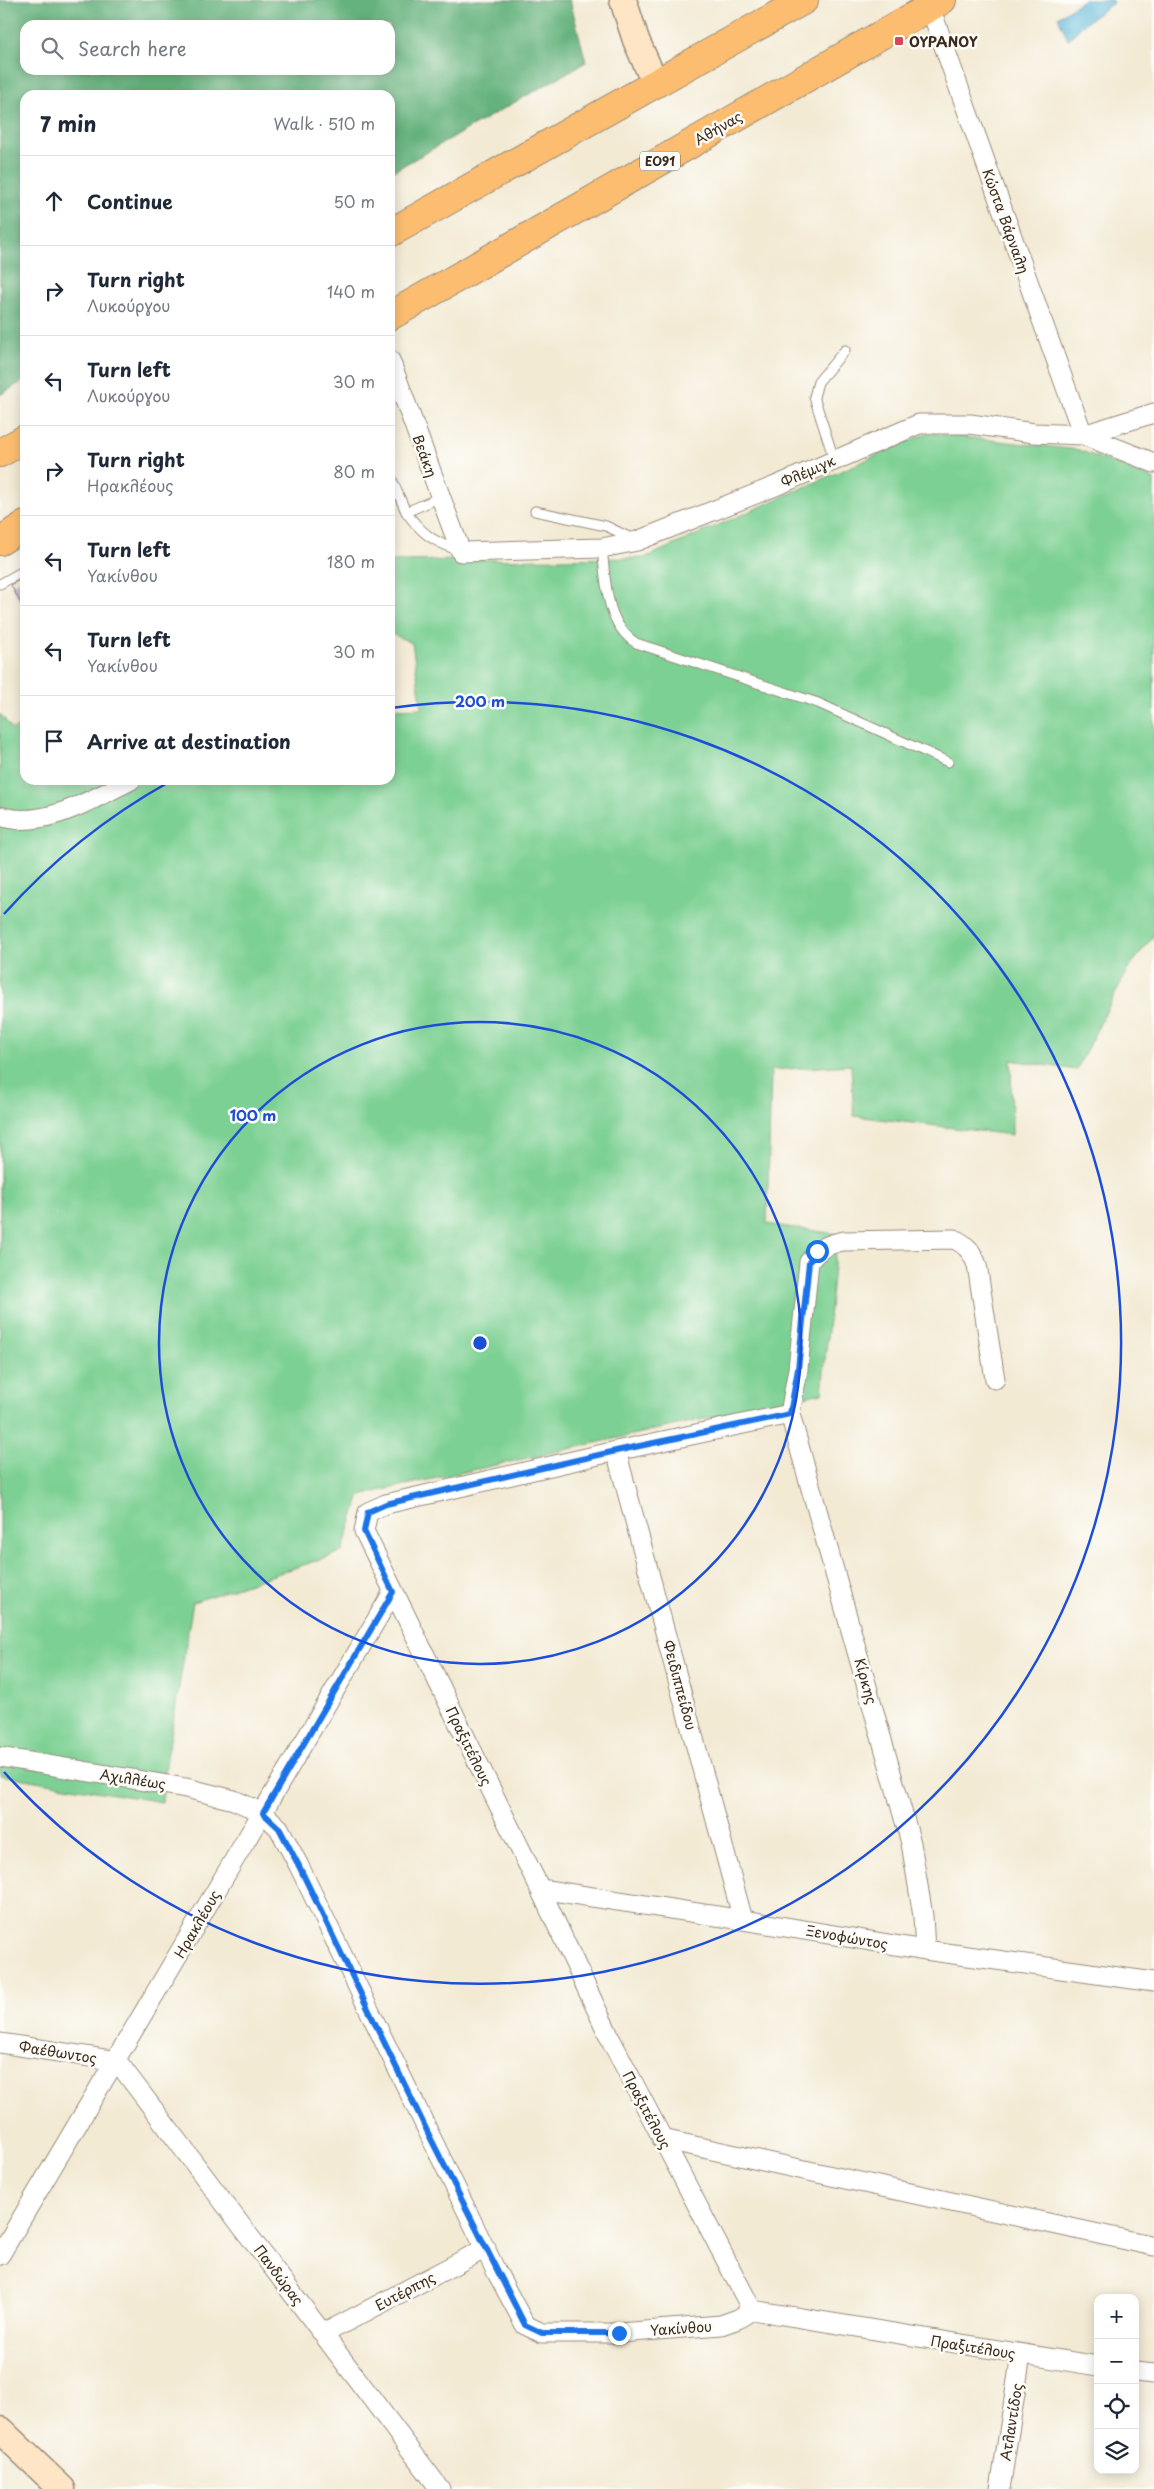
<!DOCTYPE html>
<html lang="en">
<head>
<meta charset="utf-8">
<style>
	:root { --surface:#fff; --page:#f2f2f3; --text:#1f2937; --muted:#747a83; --line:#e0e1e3 }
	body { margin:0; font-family:"Playpen Sans",sans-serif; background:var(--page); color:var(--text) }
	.controls { position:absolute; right:15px; bottom:15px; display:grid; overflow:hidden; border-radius:10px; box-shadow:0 2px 12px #0003 }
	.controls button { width:45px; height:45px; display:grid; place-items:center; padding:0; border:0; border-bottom:1px solid var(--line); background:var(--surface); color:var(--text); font:25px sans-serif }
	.stop { position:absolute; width:15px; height:15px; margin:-11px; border:4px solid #1a73e8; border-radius:50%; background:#fff }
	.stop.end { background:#1a73e8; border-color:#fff; box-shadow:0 1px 5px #0008 }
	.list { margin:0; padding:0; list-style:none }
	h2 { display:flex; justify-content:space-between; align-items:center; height:65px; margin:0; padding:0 20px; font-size:21px }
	h2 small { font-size:16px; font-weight:400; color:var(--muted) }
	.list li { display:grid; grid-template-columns:32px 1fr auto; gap:15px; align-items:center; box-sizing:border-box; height:90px; padding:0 20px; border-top:1px solid var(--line) }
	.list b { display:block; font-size:19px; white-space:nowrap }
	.list p { margin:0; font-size:16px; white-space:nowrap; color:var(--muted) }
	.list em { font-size:16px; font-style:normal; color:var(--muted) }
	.icon { flex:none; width:28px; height:28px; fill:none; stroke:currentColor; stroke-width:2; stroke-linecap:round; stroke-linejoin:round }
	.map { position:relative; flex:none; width:1154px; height:2489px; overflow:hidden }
	.search { position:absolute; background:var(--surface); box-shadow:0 2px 12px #0003; left:20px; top:20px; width:375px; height:55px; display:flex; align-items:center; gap:12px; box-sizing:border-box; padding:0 18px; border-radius:15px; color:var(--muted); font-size:19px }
	.panel { position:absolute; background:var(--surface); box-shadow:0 2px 12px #0003; left:20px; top:90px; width:375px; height:695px; border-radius:15px }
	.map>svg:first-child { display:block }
</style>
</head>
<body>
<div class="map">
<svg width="1154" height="2489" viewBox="0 0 1154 2489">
	<rect width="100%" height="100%" fill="#fdfcf7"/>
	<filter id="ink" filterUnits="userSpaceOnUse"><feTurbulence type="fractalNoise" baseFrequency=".02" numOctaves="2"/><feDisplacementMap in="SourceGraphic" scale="10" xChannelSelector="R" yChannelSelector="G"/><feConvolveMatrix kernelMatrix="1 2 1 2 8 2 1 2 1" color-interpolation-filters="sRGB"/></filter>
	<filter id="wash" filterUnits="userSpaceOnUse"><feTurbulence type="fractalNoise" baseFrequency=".0096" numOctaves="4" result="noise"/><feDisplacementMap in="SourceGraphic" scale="20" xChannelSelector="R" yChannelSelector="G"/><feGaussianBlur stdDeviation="1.12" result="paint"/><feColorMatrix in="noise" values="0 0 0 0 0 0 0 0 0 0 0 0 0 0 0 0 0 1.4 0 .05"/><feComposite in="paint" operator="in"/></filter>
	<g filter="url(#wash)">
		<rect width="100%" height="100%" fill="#f3ead4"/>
		<path fill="#7cd093" stroke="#5c7d58" d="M927,433L1079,450L1154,479V935L1128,969L1076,1070L1011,1060L1012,1135L854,1116L851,1065L771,1070L767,1224L837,1234L822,1393L360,1495L342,1552L193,1602L165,1770L162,1802L0,1775V714L13,730L25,722V780H390V709L422,708L412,643L390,633V561L644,558Z"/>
		<path fill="#65b27d" stroke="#506e4e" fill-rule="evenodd" d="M0,0H570L586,62L390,173V95H25V380L0,395ZM25,25H390V70H25Z"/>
		<path fill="#5bb8d9" stroke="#4b717c" d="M1083,0H1112L1113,3L1085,23L1068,40L1058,17Z"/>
		<g id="blocks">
			<path fill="#ba9fcf" d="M25,577V611L11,585Z"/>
		</g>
	</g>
	<g filter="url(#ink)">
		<use href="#blocks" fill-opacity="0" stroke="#978a79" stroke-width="1"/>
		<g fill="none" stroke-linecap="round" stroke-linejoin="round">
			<defs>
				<path id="lane" d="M834,459L814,397L818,382L845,350
					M390,475L406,512L441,497
					M535,511L606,526L635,540
					M406,512C423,535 433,541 459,551
					M602,548C606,581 605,623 636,643L818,703L948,762
					M0,584L25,570"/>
				<path id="street" d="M930,7L1083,435
					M390,360L461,552L602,548L637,541L778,485L919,424H970L1034,433L1083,435L1154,463
					M1083,435L1154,413
					M0,816C43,830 93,799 131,780
					M790,1414L616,1451L386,1504L368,1512L364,1531L540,1889L612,2042L752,2310L1098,2366
					M616,1451L743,1920
					M0,1757L186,1788L234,1800L263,1813L279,1828L299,1866L496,2271L525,2325L542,2333H619L721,2325L738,2319L752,2310
					M540,1889L743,1920L925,1950L1154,1982
					M925,1950L923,1916L911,1843L790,1414L798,1369L809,1262C818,1249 827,1244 844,1241L954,1239C967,1245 972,1252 977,1265L995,1379
					M0,2043L117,2061
					M117,2061L440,2489
					M662,2139L1154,2246
					M0,2255L393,1592
					M323,2334L486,2248
					M1135,2372L1154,2374
					M1000,2489L1021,2355"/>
				<path id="secondary" d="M623,0L636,40L655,83
					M0,2430L62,2489"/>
				<path id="highway" d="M390,233L804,0
					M390,316L942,0
					M0,453L25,439
					M0,541L25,525"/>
			</defs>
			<use href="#lane" stroke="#978a79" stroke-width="11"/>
			<use href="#street" stroke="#978a79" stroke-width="21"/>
			<use href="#secondary" stroke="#978a79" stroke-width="29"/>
			<use href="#highway" stroke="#978a79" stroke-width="30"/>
			<use href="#lane" stroke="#fff" stroke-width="9"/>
			<use href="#street" stroke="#fff" stroke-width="19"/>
			<use href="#secondary" stroke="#fee5c5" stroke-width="26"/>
			<use href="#highway" stroke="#fcbd6f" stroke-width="28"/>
		</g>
	</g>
	<g fill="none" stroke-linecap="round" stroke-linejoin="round" filter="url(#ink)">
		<path stroke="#1a73e8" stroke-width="6" d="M619,2333H542L525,2325L429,2135L299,1866L279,1828L263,1813L393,1592L364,1531L368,1512L386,1504L616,1451L790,1414L798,1369L809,1262L817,1251"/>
	</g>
	<g fill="none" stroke="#1d4ed8" stroke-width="2.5">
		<circle cx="480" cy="1343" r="321"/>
		<path d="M4 914A641 641 0 0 1 169 782M391 708A641 641 0 1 1 4 1772"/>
	</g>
	<rect fill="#d1495b" stroke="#fdfcf7" stroke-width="2" x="894" y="36" width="10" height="10" rx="2.5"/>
	<g text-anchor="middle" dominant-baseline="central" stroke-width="5" stroke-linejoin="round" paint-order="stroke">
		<rect fill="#fdfcf7" stroke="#75695f" stroke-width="1" x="640" y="151.5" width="40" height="19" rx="4"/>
		<g font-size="12" font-weight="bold" fill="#3b2a1e">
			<text x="660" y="161">ΕΟ91</text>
		</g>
		<g font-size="14" font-weight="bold" fill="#3b2a1e" stroke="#fdfcf7" text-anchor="start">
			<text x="909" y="41">ΟΥΡΑΝΟΥ</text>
		</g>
		<g font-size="14" fill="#3b2a1e" stroke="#fdfcf7">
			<text transform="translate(718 128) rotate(-30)">Αθήνας</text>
			<text transform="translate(1006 221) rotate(70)">Κώστα Βάρναλη</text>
			<text transform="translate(425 456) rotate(70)">Βεάκη</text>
			<text transform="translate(808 471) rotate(-24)">Φλέμιγκ</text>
			<text transform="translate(866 1681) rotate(74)">Κίρκης</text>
			<text transform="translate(680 1685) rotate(75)">Φειδιππείδου</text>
			<text transform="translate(469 1746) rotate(64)">Πραξιτέλους</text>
			<text transform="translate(133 1779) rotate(9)">Αχιλλέως</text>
			<text transform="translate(197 1924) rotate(-60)">Ηρακλέους</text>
			<text transform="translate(847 1937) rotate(10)">Ξενοφώντος</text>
			<text transform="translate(58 2052) rotate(9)">Φαέθωντος</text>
			<text transform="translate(647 2110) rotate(62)">Πραξιτέλους</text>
			<text transform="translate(279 2275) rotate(53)">Πανδώρας</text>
			<text transform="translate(405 2291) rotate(-28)">Ευτέρπης</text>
			<text transform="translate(681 2328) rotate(-4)">Υακίνθου</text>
			<text transform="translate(973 2347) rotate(9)">Πραξιτέλους</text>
			<text transform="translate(1011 2422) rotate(-81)">Ατλαντίδος</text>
		</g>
	</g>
	<circle cx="480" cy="1343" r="8" fill="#1d4ed8" stroke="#fdfcf7" stroke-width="2.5"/>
	<g font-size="15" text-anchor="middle" font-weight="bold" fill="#1d4ed8" stroke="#fdfcf7" stroke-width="5" stroke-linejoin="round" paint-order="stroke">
		<text x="480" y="707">200 m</text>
		<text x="253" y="1121">100 m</text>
	</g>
</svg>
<div class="controls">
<button>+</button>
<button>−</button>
<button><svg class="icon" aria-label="locate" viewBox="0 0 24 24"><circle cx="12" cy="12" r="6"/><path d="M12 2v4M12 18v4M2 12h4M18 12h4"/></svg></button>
<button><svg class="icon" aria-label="layers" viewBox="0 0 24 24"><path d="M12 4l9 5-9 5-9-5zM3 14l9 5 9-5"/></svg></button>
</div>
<div class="stop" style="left:817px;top:1251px"></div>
<div class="stop end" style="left:619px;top:2333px"></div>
<div class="search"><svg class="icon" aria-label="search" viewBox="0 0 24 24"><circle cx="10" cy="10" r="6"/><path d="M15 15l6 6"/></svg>Search here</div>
<section class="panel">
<h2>7 min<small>Walk · 510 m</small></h2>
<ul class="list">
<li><svg class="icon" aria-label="ahead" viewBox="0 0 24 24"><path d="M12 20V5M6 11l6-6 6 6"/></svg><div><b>Continue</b></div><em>50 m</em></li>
<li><svg class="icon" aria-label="right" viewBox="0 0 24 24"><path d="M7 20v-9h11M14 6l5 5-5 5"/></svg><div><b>Turn right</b><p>Λυκούργου</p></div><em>140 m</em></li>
<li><svg class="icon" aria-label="left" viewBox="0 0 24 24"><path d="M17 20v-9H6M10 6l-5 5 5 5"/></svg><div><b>Turn left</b><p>Λυκούργου</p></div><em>30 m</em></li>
<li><svg class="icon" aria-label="right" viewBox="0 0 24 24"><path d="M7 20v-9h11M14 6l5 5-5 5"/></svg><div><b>Turn right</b><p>Ηρακλέους</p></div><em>80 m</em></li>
<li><svg class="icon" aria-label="left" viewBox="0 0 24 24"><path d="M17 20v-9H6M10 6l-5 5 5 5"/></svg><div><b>Turn left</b><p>Υακίνθου</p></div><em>180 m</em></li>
<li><svg class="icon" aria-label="left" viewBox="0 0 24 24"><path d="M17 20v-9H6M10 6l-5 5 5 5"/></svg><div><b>Turn left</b><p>Υακίνθου</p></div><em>30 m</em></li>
<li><svg class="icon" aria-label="arrive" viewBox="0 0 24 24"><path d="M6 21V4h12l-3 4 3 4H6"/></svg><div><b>Arrive at destination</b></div></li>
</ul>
</section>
</div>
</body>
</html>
